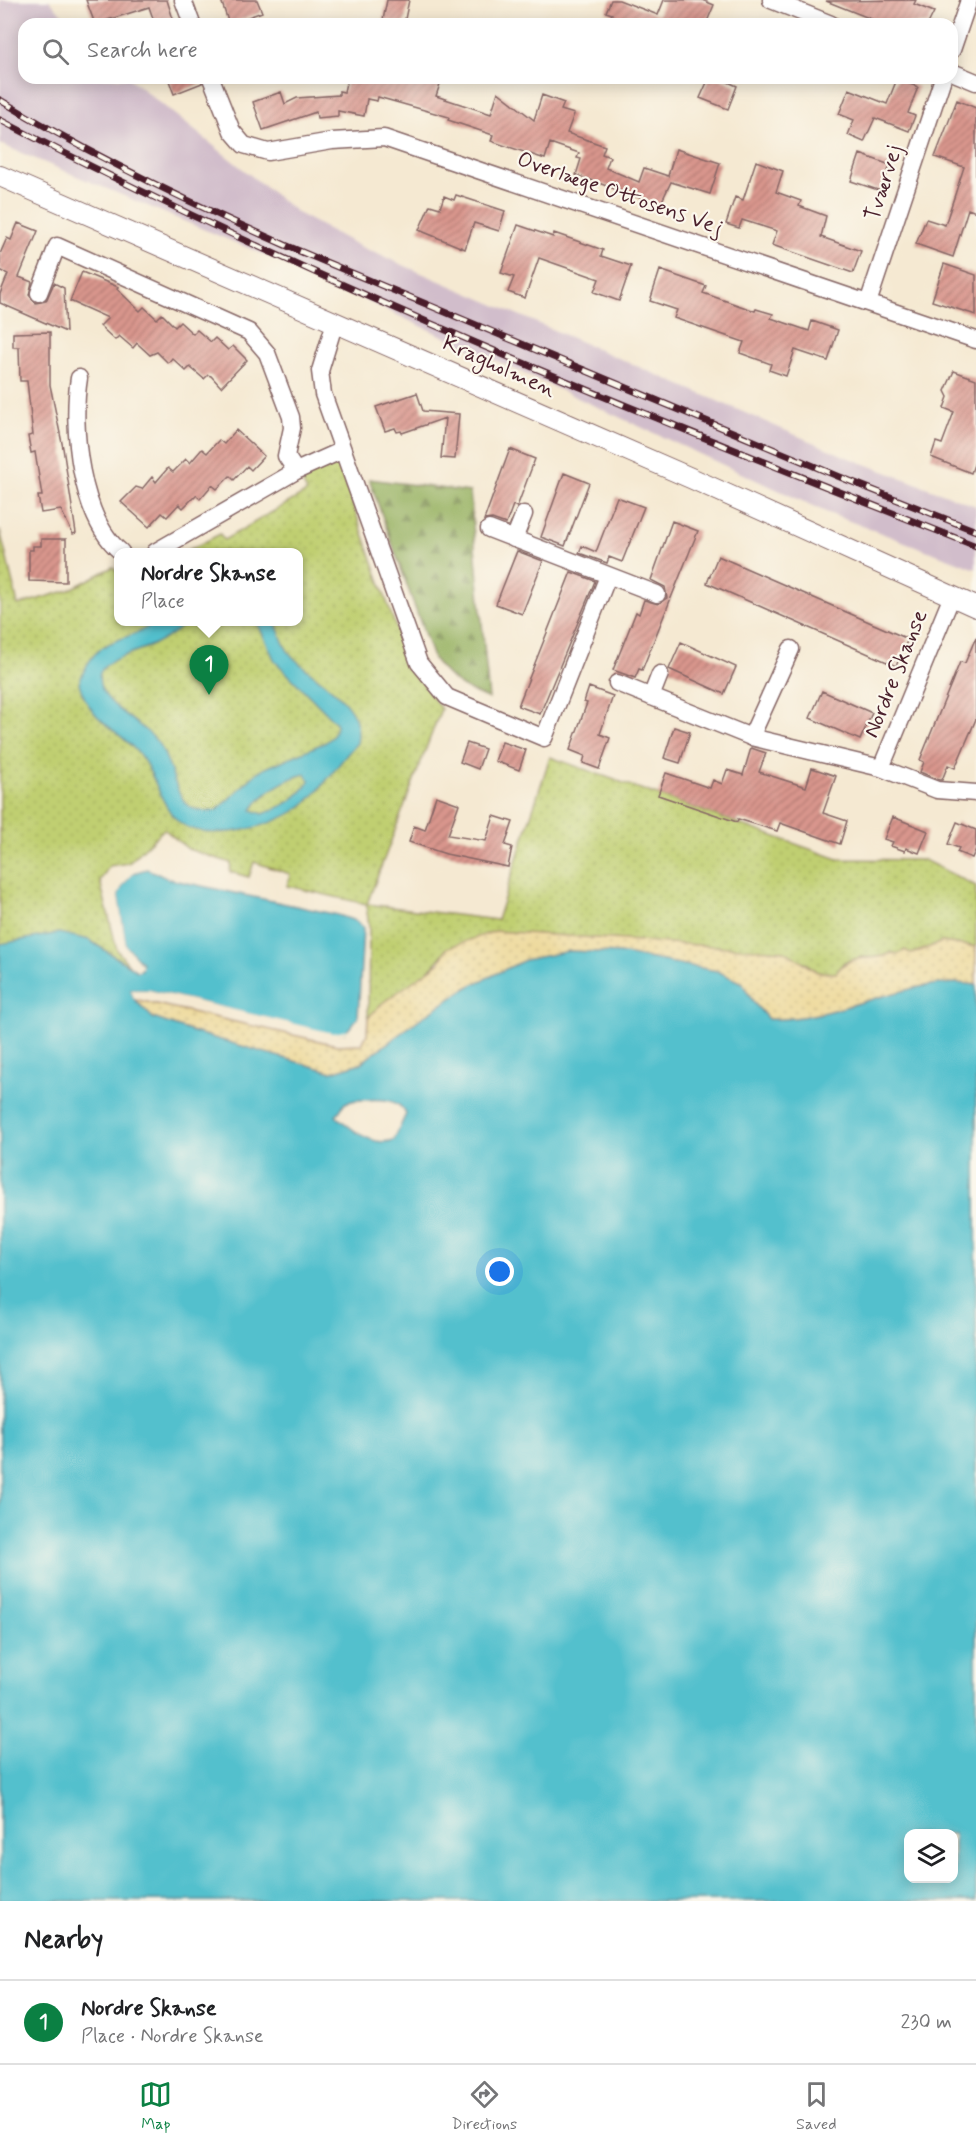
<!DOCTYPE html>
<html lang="en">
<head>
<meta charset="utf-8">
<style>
	:root { --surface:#fff; --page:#f2f2f2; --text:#202124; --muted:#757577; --line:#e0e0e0; --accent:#0b8043 }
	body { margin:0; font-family:Mynerve,sans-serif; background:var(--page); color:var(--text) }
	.controls { position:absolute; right:18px; bottom:18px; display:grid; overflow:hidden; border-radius:12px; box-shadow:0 3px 15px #0003 }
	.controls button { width:54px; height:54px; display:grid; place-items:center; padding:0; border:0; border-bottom:2px solid var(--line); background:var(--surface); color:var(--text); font:30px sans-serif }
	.you { position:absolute; left:500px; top:1272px; width:21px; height:21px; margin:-15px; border:4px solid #fff; border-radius:50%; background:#1a73e8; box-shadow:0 0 0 9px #1a73e833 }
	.badge { display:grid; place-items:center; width:39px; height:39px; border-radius:50%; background:var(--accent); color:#fff; font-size:20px; font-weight:700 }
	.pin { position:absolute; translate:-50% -50px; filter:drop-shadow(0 2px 3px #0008) }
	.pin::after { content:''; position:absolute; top:32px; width:21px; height:18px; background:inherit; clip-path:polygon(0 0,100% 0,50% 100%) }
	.popup { position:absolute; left:114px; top:548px; width:189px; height:78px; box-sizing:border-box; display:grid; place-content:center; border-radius:12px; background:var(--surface); filter:drop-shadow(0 2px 4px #0005); font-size:20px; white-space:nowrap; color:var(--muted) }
	.popup b { font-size:22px; color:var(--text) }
	.popup::after { content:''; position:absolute; left:50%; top:100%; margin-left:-12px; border:12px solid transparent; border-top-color:var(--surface) }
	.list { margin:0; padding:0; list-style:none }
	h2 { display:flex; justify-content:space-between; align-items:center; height:78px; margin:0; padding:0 24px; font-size:26px }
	h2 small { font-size:20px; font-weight:400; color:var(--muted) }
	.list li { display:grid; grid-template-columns:39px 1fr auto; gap:18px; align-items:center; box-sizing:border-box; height:84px; padding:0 24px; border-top:2px solid var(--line) }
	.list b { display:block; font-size:22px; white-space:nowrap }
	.list p { margin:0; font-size:20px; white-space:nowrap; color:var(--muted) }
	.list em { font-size:20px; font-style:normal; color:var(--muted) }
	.icon { flex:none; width:33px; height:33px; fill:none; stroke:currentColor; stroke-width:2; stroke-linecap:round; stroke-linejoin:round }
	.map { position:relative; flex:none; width:976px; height:1901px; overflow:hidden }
	.search { position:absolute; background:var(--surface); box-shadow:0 3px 15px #0003; left:18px; right:18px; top:18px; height:66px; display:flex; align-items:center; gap:15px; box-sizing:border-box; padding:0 21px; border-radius:18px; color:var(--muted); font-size:22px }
	.sheet { height:162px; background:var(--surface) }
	nav { display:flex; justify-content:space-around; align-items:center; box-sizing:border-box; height:84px; border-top:2px solid var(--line); background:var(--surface); font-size:16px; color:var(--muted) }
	nav a { display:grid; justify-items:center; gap:3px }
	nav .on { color:var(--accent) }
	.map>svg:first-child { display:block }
</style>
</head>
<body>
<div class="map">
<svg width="976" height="1901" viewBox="0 0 976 1901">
	<defs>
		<pattern id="grass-dots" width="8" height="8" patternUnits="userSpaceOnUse" patternTransform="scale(1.5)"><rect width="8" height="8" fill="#c0cf71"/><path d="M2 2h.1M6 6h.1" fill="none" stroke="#a6b162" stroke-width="1.8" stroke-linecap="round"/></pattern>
		<pattern id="forest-firs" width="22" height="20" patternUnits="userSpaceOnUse" patternTransform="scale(1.5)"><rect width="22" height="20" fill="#98b263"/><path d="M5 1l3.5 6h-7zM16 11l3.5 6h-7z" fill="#7e9052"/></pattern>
		<pattern id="sand-dots" width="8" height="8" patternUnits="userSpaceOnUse" patternTransform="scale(1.5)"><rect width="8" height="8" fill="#eeda9e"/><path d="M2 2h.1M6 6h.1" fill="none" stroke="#cebb88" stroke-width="1.8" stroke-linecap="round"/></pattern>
		<pattern id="building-hatch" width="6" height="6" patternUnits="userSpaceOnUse" patternTransform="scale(1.5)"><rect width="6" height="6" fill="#d9968d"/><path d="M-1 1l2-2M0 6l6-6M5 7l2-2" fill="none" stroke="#b27a73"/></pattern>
	</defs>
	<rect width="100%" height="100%" fill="#fbf7ec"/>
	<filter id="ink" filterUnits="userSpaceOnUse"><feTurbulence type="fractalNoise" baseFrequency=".0167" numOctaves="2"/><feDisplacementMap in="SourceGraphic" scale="12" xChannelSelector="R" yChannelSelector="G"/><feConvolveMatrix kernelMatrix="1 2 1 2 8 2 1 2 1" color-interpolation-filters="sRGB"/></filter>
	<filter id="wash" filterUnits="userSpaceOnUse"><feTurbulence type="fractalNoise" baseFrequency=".008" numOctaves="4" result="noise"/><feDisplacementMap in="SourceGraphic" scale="24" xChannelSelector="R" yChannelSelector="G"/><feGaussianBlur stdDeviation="1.35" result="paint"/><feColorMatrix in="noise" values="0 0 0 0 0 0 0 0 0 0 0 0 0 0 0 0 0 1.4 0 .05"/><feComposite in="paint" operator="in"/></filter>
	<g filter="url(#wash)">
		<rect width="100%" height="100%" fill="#f5e9d2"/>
		<path fill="#d1bdcb" d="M0,0H49L71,24H24V78H129L299,214L359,246L849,458L976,506V569L828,513L284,263L0,144Z"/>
		<path fill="url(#grass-dots)" stroke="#85774e" stroke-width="1.5" d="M332,461L338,462L408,662L441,709L367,904L497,920L550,757L838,859L924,860L976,886V947L942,942L912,955L891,953L882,958L862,957L844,962L837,973L817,972L805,962L447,948C429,978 392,994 368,1018L369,927L366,904L287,886L290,874L254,862L249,877L230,872L231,863L188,849L164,829L129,863L109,866L100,881L117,950L130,966L89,940L0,944V530L18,605L69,590L113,567L119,573V622H299V552H185L220,534L224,540L307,492L301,479Z"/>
		<path fill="url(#forest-firs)" stroke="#716847" stroke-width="1.5" d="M369,479L470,492L489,699C462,688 450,681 433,658Z"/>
		<path fill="url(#sand-dots)" stroke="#9c7c64" stroke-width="1.5" d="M495,931L785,951L817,972L836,973C854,949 871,964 891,953L899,954L905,950L912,954L942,942L976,947V985C913,973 833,1023 768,1019L754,1003L742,983L717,971L619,953L570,951L468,987L421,1018L361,1063L332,1072L193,1032L152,1018L134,999L337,1045L362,1044L367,1034L368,1018L381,1004L439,963L447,948Z"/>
		<path fill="#53c0cd" stroke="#4e707c" stroke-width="1.5" fill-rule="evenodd" d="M156,622H186C178,630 167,638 156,643C143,651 105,658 100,673C93,700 140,722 154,738C170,756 171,782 184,801C192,812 205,812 217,810L259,771L326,742L333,736L337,724L275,661L257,622H275C280,632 283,647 291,655C314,681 366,701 357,743C338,763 324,788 303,805C278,826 211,844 182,824C161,809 157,778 142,758C120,728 90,724 79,683C98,631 119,648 156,622ZM305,774L310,780C298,799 284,806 263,814L252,810C262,793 285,779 305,774Z
			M147,869L169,879L338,915L356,921L363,928L358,1018L345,1033L333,1034L149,990H131L134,999L153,1018L193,1032L332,1072L361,1063L421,1018L468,987L525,960L569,951L619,953L717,971L742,983L754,1003L768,1019C833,1023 913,973 976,985V1901H0V944L59,933L89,940L137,971L141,970L142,963L126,946L118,895L123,885L133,873ZM356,1100C375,1100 397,1095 406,1114L394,1140C372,1148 352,1129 336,1116L345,1103ZM908,1834H954V1878H908Z"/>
		<path fill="#f5e9d2" d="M132,870L133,873L123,885L118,895L126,946L143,966L138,971L124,958L138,968L140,967L124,947L115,896L120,883Z
			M131,990H149L333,1033L350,1030L358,1018L362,1002L361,1019L352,1032L333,1036L148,993H135L139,1000L134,999Z"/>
		<g id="blocks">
			<path fill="url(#building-hatch)" d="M86,0H167L173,19L155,24L149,7L95,24Z
				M221,0H257L262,12L229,24Z
				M387,0H409L404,24L383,20Z
				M611,0H619L658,15L664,0H702L714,5L706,24H608L612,14L606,12Z
				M916,0L914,4L934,12L928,24H884L826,1Z
				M168,78H201L202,83L174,94Z
				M347,78H442L436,96L491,114L498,92L534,120L542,95L564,103L561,110L574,114L567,133L605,146L602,154L610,157L606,168L639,182L644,168L668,176L676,149L720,163L710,194L671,182L660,205L576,175L581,159L577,158L579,153L550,143L545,159L491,141L493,135L448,120L449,117L378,97L377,101L367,99L364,116L338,111V116L317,118L316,112L263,130L253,102L281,92L285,104L297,98L339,95V91L344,92Z
				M709,78H719L737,86L728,109L700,98Z
				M897,79L918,87L908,113L915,116L909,131L875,118L864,142L848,135L854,120L839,114L849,89L887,104Z
				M957,100L976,108V212L968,209L953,257L916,244L926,219L945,225L964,167L935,157Z
				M860,154L890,165L881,191L851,181Z
				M756,161L783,171L776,192L801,201L799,206L826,216L821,237L861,251L853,273L772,245L777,231L742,220L739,228L726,224L735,197L743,200Z
				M456,195L505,211L499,231L474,223L465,249L419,230L430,205L440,208L444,196L454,200Z
				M18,223L38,231L19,277L32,282L29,295L36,303L46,301L54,283L64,288L66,332L0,303V294L8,274L0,270V254L7,238L11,240Z
				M518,225L553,237L554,233L603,250L601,256L631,266L619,301L594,292L599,279L539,258L525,298L508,292L514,277L501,273Z
				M944,264L976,275V315L932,301Z
				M660,270L706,286L703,293L755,311L756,309L773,314L771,318L809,331L812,321L838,330L828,361L795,350L786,376L769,370L771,364L740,353L744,342L674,318L677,310L650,301Z
				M82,272L118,287L117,289L140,311L144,307L157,319L162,314L175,327L180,322L193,334L197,330L211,342L215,338L228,350L233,346L247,360L221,387L211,376L208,375L204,379L190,367L186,371L172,358L168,363L157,352L150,355L139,345L137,343L133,348L119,336L115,340L100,326L108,318L70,301Z
				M50,332V385L63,448L76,533L73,534L61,510L41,513L38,496H42L35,452L31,453L28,436L33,435L27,381H20L19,347H13V333Z
				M954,371L976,379V459L971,473L931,457L936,442L942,444L954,412L944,408L948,397L945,391Z
				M417,393L423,411L459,414L455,459L441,458L445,418L402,433L401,431L397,432L395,428L385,431L376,407Z
				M236,430L264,456L251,470L247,466L234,480L230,476L217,489L212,485L200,499L196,495L183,508L179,504L167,517L162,513L149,527L121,502L136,487L142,489L152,477L156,482L168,468L173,472L186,459L190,463L202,449L207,453L219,440L224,444Z
				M510,449L535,459L517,507L513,505L506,524L492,519L484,520Z
				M564,473L589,483L565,546L541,537Z
				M617,497L644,507L622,562L609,557L607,563L579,553L582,546L596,552Z
				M672,521L698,531L642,670L639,669L635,678L613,670L636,612L639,614L644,600L658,604L667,598L665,587L651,580Z
				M41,539H66V582L29,581V550H33V546H41Z
				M517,551L543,561L522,614L496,604Z
				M718,556L908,639L896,666L707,583Z
				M571,572L595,581L540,714L518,706Z
				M976,637V719L955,768L948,765L942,780H939L920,772L924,762L920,760L960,662L965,663Z
				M681,642L736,667L724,694L669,669Z
				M589,687L613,696L600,734L610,738L599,769L583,763L585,756L570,750L587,703L584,702Z
				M822,691L872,713L860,740L810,718Z
				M674,727L690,732L680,763L664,758Z
				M502,742L526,750L519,770L495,761Z
				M467,743L485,749L478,769L460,762Z
				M751,748L766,753L759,772L806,787L812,768L836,776L823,813L847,821L840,844L780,823L777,831L738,819L737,822L658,795L666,773L710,788L713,780L722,784L727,770L743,775Z
				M436,796L459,804L448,835L486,841L494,816L513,822L505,845L512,847L508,867L446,854L409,842L414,826L425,830Z
				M893,817L928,831L919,853L906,848L905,851L891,846L893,842L884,839Z
				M957,822L976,830V849L972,858L957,852L959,848L948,844Z"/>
		</g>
	</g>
	<g filter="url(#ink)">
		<use href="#blocks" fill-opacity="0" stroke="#866665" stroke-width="1.5"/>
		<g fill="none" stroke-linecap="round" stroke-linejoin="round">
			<defs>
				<path id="minor" d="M183,0L192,24
					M771,0L831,24
					M952,50L969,0
					M952,72L976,82
					M211,78L232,131L244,145L268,152L332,141L384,138L976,340
					M39,293L57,246L249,332L267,353L291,417L292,428L286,456L296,471
					M868,303L943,78
					M335,322L320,371L323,394L419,663L447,697L544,738L608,576
					M79,378C71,427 80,518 121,552
					M489,529L657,594
					M514,539L524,514
					M155,552L296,471L343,450
					M617,683L751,737L881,768L937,790L976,793
					M651,697L660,674
					M751,737L791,649
					M881,768L952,596"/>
				<path id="tertiary" d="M0,176L693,479L976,607"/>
			</defs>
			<use href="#minor" stroke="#866665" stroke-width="19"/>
			<use href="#tertiary" stroke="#866665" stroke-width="22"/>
			<use href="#minor" stroke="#fff" stroke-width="16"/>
			<use href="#tertiary" stroke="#fff" stroke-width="20"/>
			<defs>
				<path id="rail" d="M0,100C91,155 188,202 285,245L840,477L976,531
					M0,120C315,284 646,416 976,546"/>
			</defs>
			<use href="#rail" stroke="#4a1f2b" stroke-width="7"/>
			<use href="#rail" stroke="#fbf7ec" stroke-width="4.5" stroke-dasharray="14" stroke-linecap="butt"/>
		</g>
	</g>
	<g text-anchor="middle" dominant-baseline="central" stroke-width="4.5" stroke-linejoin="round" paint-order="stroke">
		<g font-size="22" fill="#4a1f2b" stroke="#fbf7ec">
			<text transform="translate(884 183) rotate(-72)">Tværvej</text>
			<text transform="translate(620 194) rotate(19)">Overlæge Ottosens Vej</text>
			<text transform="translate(499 367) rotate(24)">Kragholmen</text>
			<text transform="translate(896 674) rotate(-68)">Nordre Skanse</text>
		</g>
	</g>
</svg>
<div class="controls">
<button><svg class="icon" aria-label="layers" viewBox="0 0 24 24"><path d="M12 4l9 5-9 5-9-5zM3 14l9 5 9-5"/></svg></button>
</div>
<div class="you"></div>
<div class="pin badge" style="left:209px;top:695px">1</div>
<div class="popup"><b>Nordre Skanse</b>Place</div>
<div class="search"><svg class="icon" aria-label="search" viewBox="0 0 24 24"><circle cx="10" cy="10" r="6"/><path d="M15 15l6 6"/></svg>Search here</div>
</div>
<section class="sheet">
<h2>Nearby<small></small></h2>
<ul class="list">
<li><span class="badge">1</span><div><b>Nordre Skanse</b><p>Place · Nordre Skanse</p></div><em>230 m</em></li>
</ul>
</section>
<nav>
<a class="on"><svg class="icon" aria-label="map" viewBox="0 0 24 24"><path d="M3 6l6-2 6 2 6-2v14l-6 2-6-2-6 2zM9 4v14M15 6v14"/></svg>Map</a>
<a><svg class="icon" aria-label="directions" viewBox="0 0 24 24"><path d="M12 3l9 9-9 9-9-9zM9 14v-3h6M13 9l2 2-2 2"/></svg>Directions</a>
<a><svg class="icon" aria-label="saved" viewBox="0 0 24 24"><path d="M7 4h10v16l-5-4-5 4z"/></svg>Saved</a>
</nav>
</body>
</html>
